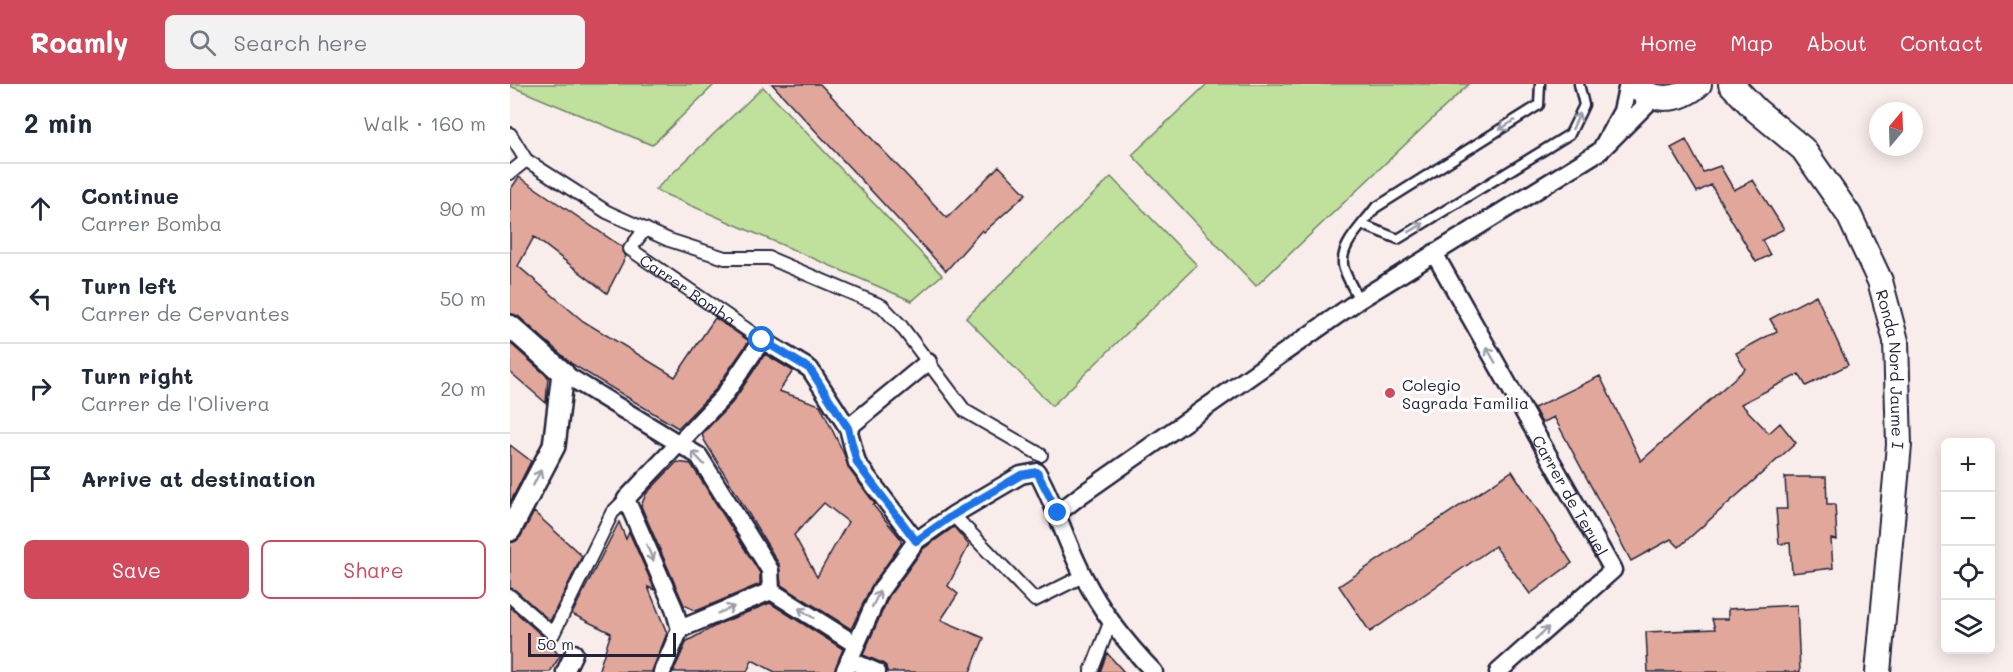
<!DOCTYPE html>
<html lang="en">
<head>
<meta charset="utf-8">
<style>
	:root { --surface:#fff; --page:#f2f2f3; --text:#1f2937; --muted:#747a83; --line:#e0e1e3; --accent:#d1495b }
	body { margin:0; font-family:Mali,sans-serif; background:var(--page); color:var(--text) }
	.controls { position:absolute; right:18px; bottom:18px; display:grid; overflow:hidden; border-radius:9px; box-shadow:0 3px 15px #0003 }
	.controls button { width:54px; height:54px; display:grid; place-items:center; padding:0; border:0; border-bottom:2px solid var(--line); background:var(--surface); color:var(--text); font:30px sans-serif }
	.compass { position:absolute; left:1359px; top:18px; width:54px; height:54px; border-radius:50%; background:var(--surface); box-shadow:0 3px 15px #0003; rotate:19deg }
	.scale { position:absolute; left:18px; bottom:15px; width:148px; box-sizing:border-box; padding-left:6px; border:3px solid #22223b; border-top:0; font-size:16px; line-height:21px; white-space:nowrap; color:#22223b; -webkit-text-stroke:4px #fff; paint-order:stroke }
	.stop { position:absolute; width:18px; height:18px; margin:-14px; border:4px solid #1a73e8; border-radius:50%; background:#fff }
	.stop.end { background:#1a73e8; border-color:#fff; box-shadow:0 2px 6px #0008 }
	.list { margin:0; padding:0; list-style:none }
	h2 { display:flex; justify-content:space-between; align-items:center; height:78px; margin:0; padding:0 24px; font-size:26px }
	h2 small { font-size:20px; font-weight:400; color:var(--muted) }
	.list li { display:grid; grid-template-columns:39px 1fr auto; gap:18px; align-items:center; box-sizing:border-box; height:90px; padding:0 24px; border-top:2px solid var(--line) }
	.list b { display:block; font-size:22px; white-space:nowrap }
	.list p { margin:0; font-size:20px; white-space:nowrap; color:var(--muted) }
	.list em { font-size:20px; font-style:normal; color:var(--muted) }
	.actions { display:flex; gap:12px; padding:18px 24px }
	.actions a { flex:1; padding:14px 0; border:2px solid var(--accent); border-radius:9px; text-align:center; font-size:21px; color:var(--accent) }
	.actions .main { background:var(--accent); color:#fff }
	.icon { flex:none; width:33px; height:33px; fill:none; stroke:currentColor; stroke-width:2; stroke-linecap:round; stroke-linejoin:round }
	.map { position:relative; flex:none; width:1503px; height:588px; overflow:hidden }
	header { display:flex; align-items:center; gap:36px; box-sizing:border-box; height:84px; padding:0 30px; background:var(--accent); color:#fff }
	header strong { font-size:28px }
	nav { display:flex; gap:33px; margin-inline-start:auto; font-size:21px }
	.search { width:420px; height:54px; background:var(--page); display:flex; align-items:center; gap:15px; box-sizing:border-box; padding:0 21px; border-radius:9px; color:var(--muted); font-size:22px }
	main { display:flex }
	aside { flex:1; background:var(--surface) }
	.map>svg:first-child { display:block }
</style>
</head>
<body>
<header>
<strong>Roamly</strong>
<div class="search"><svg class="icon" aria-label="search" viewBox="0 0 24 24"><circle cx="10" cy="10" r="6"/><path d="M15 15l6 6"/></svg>Search here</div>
<nav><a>Home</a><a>Map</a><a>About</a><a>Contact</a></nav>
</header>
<main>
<aside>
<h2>2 min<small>Walk · 160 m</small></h2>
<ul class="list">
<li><svg class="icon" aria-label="ahead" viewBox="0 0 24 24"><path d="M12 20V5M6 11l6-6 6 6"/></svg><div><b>Continue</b><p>Carrer Bomba</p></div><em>90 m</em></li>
<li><svg class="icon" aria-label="left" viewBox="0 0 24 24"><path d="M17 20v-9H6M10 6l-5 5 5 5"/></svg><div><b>Turn left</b><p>Carrer de Cervantes</p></div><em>50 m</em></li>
<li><svg class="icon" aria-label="right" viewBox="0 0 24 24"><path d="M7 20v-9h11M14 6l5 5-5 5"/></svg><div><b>Turn right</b><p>Carrer de l'Olivera</p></div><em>20 m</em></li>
<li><svg class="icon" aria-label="arrive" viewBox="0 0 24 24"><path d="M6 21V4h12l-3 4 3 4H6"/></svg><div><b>Arrive at destination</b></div></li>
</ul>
<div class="actions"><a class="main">Save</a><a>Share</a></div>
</aside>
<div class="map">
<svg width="1503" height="588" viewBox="0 0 1503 588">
	<rect width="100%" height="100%" fill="#f9edeb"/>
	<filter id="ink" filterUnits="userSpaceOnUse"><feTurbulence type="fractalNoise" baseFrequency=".0167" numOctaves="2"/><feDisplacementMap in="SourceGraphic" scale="12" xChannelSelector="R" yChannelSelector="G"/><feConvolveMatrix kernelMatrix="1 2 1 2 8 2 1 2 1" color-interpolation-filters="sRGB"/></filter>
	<g filter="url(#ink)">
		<path fill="#bfe19b" stroke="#70826b" stroke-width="1.5" d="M0,0H205L142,61L0,2Z
			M697,0H959L746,202L622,71Z
			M253,3L432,191L402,217L145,106Z
			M601,93L687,181L542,322L456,234Z"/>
		<path fill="#e0a79a" stroke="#22223b" stroke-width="1.5" fill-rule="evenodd" d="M262,0H310L437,134L489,82L516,110L474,148L472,146L436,187Z
			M1176,56L1193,88L1210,82L1224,106L1243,96L1274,145L1252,156L1260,171L1246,178L1201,101L1187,108L1161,64Z
			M9,93L112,163V168L116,172L97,209L24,153L8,182L73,237L165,293L205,234L239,257L205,306L168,344L62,280L8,232L0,230V106Z
			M1306,211L1338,281L1296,302L1289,290L1231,320L1259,349L1270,339L1286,359L1169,463L1161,455L1121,477L1044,333L1032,339L1024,324L1090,292L1131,377L1235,285L1226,269L1267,247L1260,235Z
			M0,259L38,293L36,319L0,288Z
			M255,270L283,287L269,307L310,321L334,370L339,385L365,420L363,421L391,455V460L361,503L341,545L271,501L269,480L194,356L192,350L222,319ZM314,419L338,438L307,493L284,451Z
			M0,361L21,377L0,419Z
			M167,378L181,380L250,489V500L186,527L174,521L131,422L136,410Z
			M1002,387L1062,479L1020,510L985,462L860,548L829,502Z
			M1275,393H1316L1317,420H1325L1327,456L1321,455L1323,484L1282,489L1280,459L1269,460L1266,425H1277Z
			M24,428L72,472L40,537L5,506L0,504V459L6,457L11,452Z
			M109,438L116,455L119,448L145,506L138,503L157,549L142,588H88L101,549L62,530Z
			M444,443L459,461L438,502L448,510L431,536L474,554L460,588H377L376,582L372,579L353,571L379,512L413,465Z
			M260,519L333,565L324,588H265L242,576L237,588H163L177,557L211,539Z
			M1287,521L1290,588H1138L1136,548L1205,545L1202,535H1218V525Z
			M0,523L37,556V558L50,572L40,588H0Z
			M597,569L614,588H590Z"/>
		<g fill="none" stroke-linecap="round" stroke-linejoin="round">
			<defs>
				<path id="service" d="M853,141L888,155L1060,50L1074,21L1069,0
					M849,216C844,206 838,196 834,185C827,163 853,141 865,124L1029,21L1030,0"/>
				<g id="pedestrian">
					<path d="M0,50L16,76L97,128L159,156L215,174H259L372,222L391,242L455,327L531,371"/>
					<path d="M0,89L16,76"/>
					<path id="s1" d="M135,145L120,165L252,256"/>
					<path d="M443,431L525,516L573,492"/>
					<path d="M0,512L43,550L102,429L116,415"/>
					<path d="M581,588L600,539"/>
				</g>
				<g id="minor">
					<path d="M1118,0L1112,27L1090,67L1144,13"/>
					<path id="s2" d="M924,169L1103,486L988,588"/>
					<path d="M53,289L189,372L260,486L261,507L345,560"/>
					<path d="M338,344L418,278"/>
					<path d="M548,429L571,411L849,216L1090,67"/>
					<path d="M170,545L261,507"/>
					<path d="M339,576L367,588"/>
					<path d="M55,588L64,569"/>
					<path d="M152,588L170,545L164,524L116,415L213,313L252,256L300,285L338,344L347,379L406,457"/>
					<path d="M334,588L370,507L406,457L443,431L511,391L527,388C546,422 556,459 574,493C592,529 616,559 644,588"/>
				</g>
				<path id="tertiary" d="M0,242L53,289L44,362L0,446"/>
				<g id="secondary">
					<path d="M1123,0C1142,19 1169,18 1189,0"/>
					<path id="s3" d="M1221,0L1246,26L1293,65L1339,131L1370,197L1386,257L1389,361L1368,588"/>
				</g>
			</defs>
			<use href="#service" stroke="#22223b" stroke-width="13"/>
			<use href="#pedestrian" stroke="#22223b" stroke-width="16"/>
			<use href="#minor" stroke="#22223b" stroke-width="21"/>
			<use href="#tertiary" stroke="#22223b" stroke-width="26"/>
			<use href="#secondary" stroke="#22223b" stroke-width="28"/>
			<use href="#service" stroke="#fff" stroke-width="8"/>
			<use href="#pedestrian" stroke="#fff" stroke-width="12"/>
			<use href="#minor" stroke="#fff" stroke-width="16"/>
			<use href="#tertiary" stroke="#fff" stroke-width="21"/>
			<use href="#secondary" stroke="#fff" stroke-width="24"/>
		</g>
		<defs><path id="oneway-shaft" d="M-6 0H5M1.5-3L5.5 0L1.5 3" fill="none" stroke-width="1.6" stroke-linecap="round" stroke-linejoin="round" transform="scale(1.5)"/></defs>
		<g stroke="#9c9ca7">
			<use href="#oneway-shaft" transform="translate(1066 37) rotate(-66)"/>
			<use href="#oneway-shaft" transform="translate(997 41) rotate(148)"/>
			<use href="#oneway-shaft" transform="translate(906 144) rotate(-31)"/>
			<use href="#oneway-shaft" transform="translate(981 271) rotate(-120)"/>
			<use href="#oneway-shaft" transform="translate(188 374) rotate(-133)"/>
			<use href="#oneway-shaft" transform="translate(27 394) rotate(-63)"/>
			<use href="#oneway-shaft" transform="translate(140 469) rotate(67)"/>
			<use href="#oneway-shaft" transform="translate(366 515) rotate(-64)"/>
			<use href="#oneway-shaft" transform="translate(216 526) rotate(-23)"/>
			<use href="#oneway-shaft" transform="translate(296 529) rotate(-147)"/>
			<use href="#oneway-shaft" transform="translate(1032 549) rotate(-42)"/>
		</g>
	</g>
	<g fill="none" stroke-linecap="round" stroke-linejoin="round" filter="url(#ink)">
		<path stroke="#1a73e8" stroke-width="8" d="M252,256L300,285L338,344L347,379L406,457L443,431L511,391L527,388L548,429"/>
	</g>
	<circle fill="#d1495b" stroke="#fff" stroke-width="2" cx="880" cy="309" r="6"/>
	<g text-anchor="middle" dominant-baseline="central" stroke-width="6" stroke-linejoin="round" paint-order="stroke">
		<g font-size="16" fill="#22223b" stroke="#fff">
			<text stroke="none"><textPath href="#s1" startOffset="96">Carrer Bomba</textPath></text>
			<text stroke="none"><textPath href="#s3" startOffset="340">Ronda Nord Jaume I</textPath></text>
			<text stroke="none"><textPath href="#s2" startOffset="278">Carrer de Teruel</textPath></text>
		</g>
		<g font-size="16" fill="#22223b" stroke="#fff" text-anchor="start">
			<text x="892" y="300">Colegio<tspan x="892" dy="18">Sagrada Familia</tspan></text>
		</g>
	</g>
</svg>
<div class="controls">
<button>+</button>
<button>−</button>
<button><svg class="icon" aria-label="locate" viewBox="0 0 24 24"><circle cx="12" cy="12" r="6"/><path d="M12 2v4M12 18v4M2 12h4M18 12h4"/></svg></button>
<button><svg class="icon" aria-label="layers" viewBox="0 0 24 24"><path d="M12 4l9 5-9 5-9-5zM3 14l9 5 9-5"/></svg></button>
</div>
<svg class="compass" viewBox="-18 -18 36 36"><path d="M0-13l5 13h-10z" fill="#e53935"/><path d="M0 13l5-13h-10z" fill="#747a83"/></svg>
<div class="scale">50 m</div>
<div class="stop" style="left:252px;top:256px"></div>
<div class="stop end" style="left:548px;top:429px"></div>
</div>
</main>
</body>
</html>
